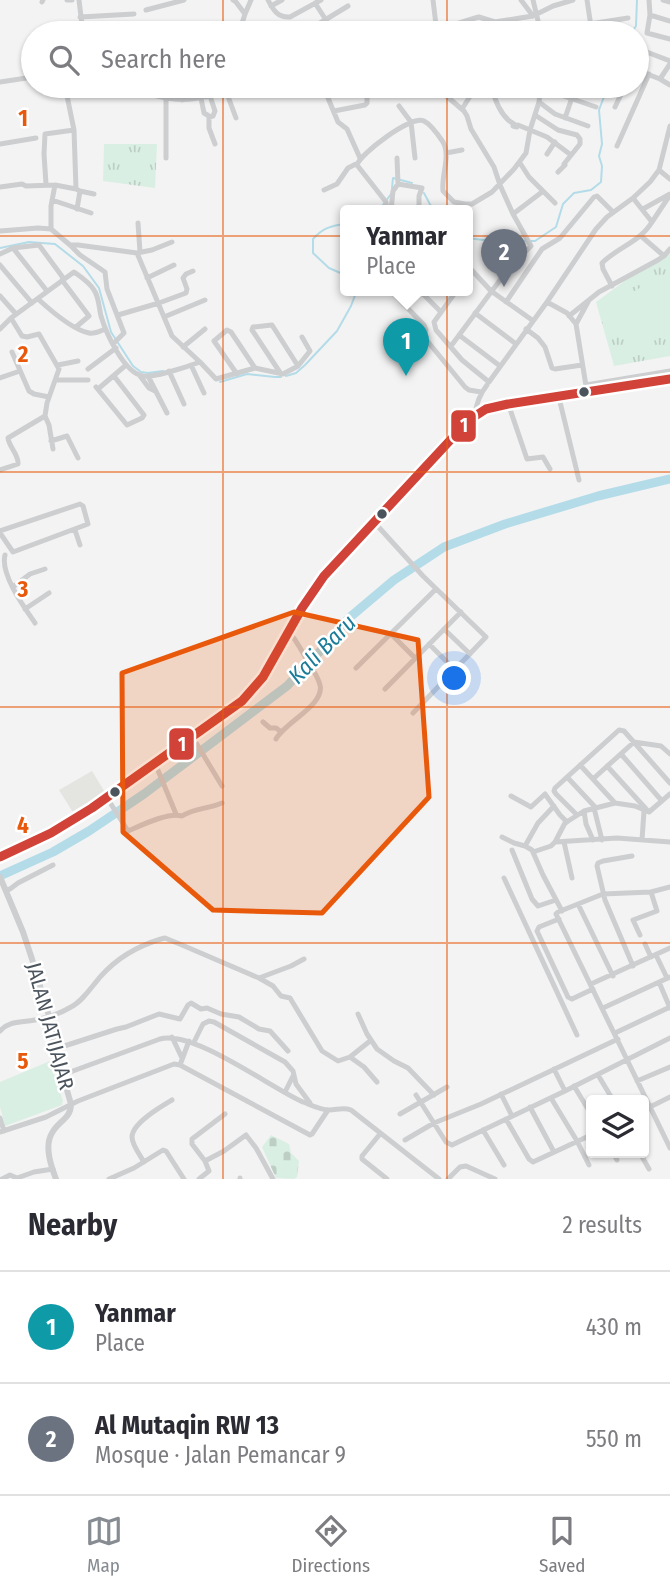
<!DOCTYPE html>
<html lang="en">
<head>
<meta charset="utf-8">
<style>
	:root { --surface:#fff; --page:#f7f7f7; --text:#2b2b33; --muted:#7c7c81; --line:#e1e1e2; --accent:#868c92 }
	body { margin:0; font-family:"Fira Sans Condensed",sans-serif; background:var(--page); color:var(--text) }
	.controls { position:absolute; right:21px; bottom:21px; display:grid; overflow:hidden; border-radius:7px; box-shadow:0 2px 5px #0004 }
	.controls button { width:63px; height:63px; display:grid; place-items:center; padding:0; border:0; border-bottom:2px solid var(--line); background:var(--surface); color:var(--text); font:35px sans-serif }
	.you { position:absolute; left:455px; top:679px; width:24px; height:24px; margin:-18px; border:5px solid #fff; border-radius:50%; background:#1a73e8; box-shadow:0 0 0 10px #1a73e833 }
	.badge { display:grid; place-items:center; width:46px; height:46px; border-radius:50%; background:var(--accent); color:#fff; font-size:23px; font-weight:700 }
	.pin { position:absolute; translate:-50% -58px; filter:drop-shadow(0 2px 4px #0008) }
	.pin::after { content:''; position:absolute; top:37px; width:24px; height:21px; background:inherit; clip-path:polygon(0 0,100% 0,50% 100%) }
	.popup { position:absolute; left:340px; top:205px; width:133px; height:91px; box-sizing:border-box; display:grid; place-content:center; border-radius:7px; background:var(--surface); filter:drop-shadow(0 2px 5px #0005); font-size:23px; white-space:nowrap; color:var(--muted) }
	.popup b { font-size:26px; color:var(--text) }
	.popup::after { content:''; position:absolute; left:50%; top:100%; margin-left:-14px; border:14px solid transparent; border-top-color:var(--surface) }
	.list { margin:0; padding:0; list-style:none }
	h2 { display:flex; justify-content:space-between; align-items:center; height:91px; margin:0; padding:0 28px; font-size:30px }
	h2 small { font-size:23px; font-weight:400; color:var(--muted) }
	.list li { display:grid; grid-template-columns:46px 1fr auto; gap:21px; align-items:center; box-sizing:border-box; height:112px; padding:0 28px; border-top:2px solid var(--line) }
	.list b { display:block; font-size:26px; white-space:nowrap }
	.list p { margin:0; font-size:23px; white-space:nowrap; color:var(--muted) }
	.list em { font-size:23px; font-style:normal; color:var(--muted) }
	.icon { flex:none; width:38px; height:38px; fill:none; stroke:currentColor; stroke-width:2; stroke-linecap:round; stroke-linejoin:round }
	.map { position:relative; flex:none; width:670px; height:1179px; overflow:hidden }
	.search { position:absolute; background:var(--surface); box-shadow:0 2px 5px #0004; left:21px; right:21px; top:21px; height:77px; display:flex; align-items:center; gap:18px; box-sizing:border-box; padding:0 24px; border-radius:38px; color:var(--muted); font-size:26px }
	.sheet { height:315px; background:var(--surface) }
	nav { display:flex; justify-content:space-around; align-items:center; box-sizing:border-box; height:98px; border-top:2px solid var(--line); background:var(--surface); font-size:19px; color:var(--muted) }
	nav a { display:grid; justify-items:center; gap:4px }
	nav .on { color:var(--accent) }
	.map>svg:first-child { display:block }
</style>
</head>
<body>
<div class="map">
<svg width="670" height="1179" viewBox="0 0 670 1179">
	<defs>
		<pattern id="grass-tufts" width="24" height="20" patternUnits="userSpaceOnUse" patternTransform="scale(1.75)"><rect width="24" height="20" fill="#daefe3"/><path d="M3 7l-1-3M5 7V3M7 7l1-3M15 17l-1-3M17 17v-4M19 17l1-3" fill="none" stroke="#bdcfc5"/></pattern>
		<pattern id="cemetery-stones" width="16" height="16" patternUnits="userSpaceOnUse" patternTransform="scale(1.75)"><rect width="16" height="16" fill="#daefe3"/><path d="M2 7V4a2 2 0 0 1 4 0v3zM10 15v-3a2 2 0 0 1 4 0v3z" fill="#bdcfc5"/></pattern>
	</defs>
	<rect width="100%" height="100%" fill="#f3f3f3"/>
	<path fill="#e4e4e1" d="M92,771L106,794L74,814L59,790Z"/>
	<path fill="url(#grass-tufts)" d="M104,144H157L155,188L103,181Z
		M670,248V356L614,366L596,302Z"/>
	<path fill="url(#cemetery-stones)" d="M271,1135L289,1144L291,1153L299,1161L297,1177L294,1179L276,1178L262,1147Z"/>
	<path fill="#daefe3" d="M670,271V332L632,353L606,307Z
		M50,1061L63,1101L62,1105L5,1126L0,1107V1082Z"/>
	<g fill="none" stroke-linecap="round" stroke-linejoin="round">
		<path stroke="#b3dce8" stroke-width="2" d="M631,33L636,26L637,0
			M392,188L393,178L412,183
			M424,193L433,210
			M379,210L391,194
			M345,224C330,226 323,228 313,239V253L329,268L345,275
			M467,238L509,243L525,241
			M531,241H535L556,227L563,204L574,193L591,190L601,182L602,166L599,156L602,144L599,110L608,86
			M0,248L29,242L55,244L83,266L99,288L111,332L133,366L141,372L148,373L163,371
			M286,376L296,373L305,365L337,331L351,306L357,290
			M220,382L247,374L275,377H281"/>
		<path stroke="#b3dce8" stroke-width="9" d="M0,876L53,852L89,831L144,794L287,686L324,647L349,618L394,580L444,547L505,524L598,496L670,479"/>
		<path stroke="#cdced0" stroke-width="5" d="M67,0H72
			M79,0L83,33
			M233,0L236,2L245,14
			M268,0C273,10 278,18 290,17L321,0
			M433,0L436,25
			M521,0L533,16
			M533,0L541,33
			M587,0L592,33
			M649,0L650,15L647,33L670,39
			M663,0L670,2
			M42,2L43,0
			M315,3L326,20
			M271,6L282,0
			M146,10L184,0
			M650,15L670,21
			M80,17L134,14
			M490,21L491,33
			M320,23L348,6
			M241,27L256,32
			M239,33L245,14L251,0
			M412,33L436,25L450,26L475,18L479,17L495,22L520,18L533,16L553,6L573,0
			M567,33L571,27L628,18
			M644,51L670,61
			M637,70L660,79L670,85
			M660,79L670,64
			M0,82L33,77
			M65,86L74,130L76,189
			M128,86C172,105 195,103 239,86
			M181,86L182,100
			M205,86L206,97
			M323,86L338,122L347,129L360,158
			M437,86L444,94L464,111L467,116L471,129L494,167L500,185L513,214L531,246L509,268
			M492,86C494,99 501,117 514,124L513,126L517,127L518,125L547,137L571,155
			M597,86L602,87
			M226,91L236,118
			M555,93L596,107
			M201,98L204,113L209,116V128L215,144
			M166,99V158
			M539,102L555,114L588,126
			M399,106L411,122L415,158
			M615,107L625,86
			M462,109L476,87
			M334,111L365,105L367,103V94L385,86
			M535,115L558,130L577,135L580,139V144L564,164L565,165L558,172
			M209,117L213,116L215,111L210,96
			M565,118L576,86
			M0,144L36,138
			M617,146L649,74
			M446,153L462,150
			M547,154L555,142
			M397,158L398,184
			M520,163L529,177L555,203
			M659,170L670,179
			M46,184L44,154L45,134L74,130
			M55,185L51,206V229L70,245H78L137,253L152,250L172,242
			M0,187L22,184L26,186L55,185L76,189L80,191L77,209
			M324,190L337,184L348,168L356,164
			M80,191L94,194
			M52,200L91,213
			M643,209L670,194
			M387,210L386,202L357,165C360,154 411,115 424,121C430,124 439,136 443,142C451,156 441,176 443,191L454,202L465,204H472L492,192L514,169L526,153L530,130L539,102L541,86
			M391,210L393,191L398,184L422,188L419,196V210
			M513,214L542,192
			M652,222L670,195
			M138,223L140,252
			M0,231L38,228L51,229
			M641,236L664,256
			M70,245L80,255L105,272L107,289L124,333L113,344
			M13,248L47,291
			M137,253L172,336L200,362
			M0,254L13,248L39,245L64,279
			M0,265L32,303
			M467,265L491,291L532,320
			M147,278L174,265
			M62,280L89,316L76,327
			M612,286L603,269L602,263C618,247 640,242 652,222L633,198
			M390,290L424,325L426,330L424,334V337L465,387L469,390L481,392
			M419,290L441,312
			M457,290L434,322L436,330L462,360L489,382L547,302L596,229L607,217L633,198L650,182L659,170L670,126
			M0,296L16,314
			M38,299C50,310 73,330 89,333C95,334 100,331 105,329
			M506,302L542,249L560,238L594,197L597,196L613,212
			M547,302L567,313L576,324L587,392
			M475,313L516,344
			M118,315L159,303L186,293L187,289L183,278L186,274L193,271
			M569,316L599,292L658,260L664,256L670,249
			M164,317L205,300
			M576,324L588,302
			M0,329L11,318L74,272C81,277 89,282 94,290C99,297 99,308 101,316C106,333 124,373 143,376C154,378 189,366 200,362L216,379L255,368L283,374L298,366L310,351L302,337
			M526,329L538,338L545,347L552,368L555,369L582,365
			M459,335L500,366
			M451,346L509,268L490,247
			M183,347L205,329
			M12,352L29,391L34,394L49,397
			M58,365L78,361
			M191,365L204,393
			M88,369L116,348
			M169,371L184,404
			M237,374L214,341L227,330L231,332L255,368
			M281,374L252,330L253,327L272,325L298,366
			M140,376L149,388L155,391
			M148,376L167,413
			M0,378L20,371
			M56,380H88
			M586,385L670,371
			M96,387L127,425L142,418L144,415L114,376
			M98,389L126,365
			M560,402L579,480
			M510,409L527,459L543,457L550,469
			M475,415C476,404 480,394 487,385
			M45,416L49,425L53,449
			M51,441L67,436L78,458
			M0,470L18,464C19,455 9,447 8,438L45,416L47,403L59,369L39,334L27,337L22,336L11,318
			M374,522L423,576L486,637L413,713
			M75,530L80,545
			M0,531L80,504L83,506L88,524L13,552L0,533
			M5,555C0,574 24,607 35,623
			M13,587L30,574L45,569
			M25,609L49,593
			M444,629L470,654
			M391,634L415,658
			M429,644L455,670
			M356,668L436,589
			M385,689L461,612
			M263,722L270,728H276L280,731
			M276,739C285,722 325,705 320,685C318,677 314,672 310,665C303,654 298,642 289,632
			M195,741L222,786
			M621,754L662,801
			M580,765L615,803
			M607,766L647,810
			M157,768L176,814
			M567,777L596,808
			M593,779L634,742L661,746L670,754
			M511,796L531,807L545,794L560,815L567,822
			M109,801L128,831C142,825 168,812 182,816C194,808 208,809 222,803
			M594,808L602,840
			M584,811L586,824L593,840
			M577,815L556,794L554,791L555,788L619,730L624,731L670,783
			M502,837L514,843L525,846L532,850L543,875L562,911
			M642,840L644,811
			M555,842L617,838L670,842
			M564,842L572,878
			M525,846L538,823L554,806
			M512,850L532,899L538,906L556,900
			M533,852L551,846L555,842L565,823L584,811L615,803L635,806L649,812L670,794
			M632,856L603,861L598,863L597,866L605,900L633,966
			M504,878L577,1035
			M6,890L10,889L18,883L53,865
			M651,892L670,887
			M578,904L613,976
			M559,919L539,927L537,931L568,997L572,999L593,989
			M640,935L633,920L657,911L651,892L603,894L558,912L556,914L670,1148
			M645,944L651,957
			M656,955L667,978
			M259,978L273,986L281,996L290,998L322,1051L338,1061L350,1057L364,1067L377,1082
			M659,982L670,1008
			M591,984L670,948
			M603,1008L670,977
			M358,1014L367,1034L377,1049L394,1061L408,1068L434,1095
			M0,1031C10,1020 22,1023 35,1020C47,1018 61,1013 71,1007C83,1001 92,986 101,976C117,958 138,946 161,939L165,938L182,945L259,978L291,966L304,959
			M615,1033L670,1007
			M172,1037L182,1058
			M194,1042L203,1024L209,1021L214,1022L285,1062L293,1071L296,1084L310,1103
			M55,1049L117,1029L126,1027L159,1014L180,1019L188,1005L191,1003L201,1009L207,1008L221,1014L239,1017L259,1029L270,1031L288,1051
			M350,1057L370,1041
			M180,1065L189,1041
			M554,1069L565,1091
			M62,1075L160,1039C194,1030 269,1087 303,1102C311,1105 321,1110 329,1110C337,1110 343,1107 351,1110L439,1179
			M598,1075L613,1100
			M637,1081L670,1067
			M574,1086L591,1114
			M285,1092L293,1076
			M501,1094L512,1116
			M416,1095L446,1142L452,1145L565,1091L670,1038
			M551,1098L577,1141L589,1165
			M530,1107L554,1152
			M644,1110L670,1097
			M400,1114L447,1087
			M0,1118L4,1131
			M506,1119L529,1159L533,1162L591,1135
			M483,1130L504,1165
			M0,1132L46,1117L78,1101L174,1064L180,1065L310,1135L312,1134L328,1110
			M380,1134L362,1156V1159L387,1179
			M405,1140L434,1123L481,1104L618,1039
			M613,1153L617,1160
			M640,1153L649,1169
			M205,1161L192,1144V1139L225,1114
			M144,1162C140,1155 132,1145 132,1137C132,1123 162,1106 172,1100
			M240,1178V1179
			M2,1179L10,1175L17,1178L34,1172L53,1169
			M109,1179L134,1168L163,1150L166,1151L184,1179
			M199,1179L209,1171L205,1161L224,1151L246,1135L256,1148L273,1179
			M448,1179L460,1167L466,1166L495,1179"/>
		<path stroke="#cdced0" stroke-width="6" d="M0,877L23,932L32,959L49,1016L55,1049L71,1104C71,1119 58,1121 52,1133C44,1146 51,1166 56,1179"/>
		<path stroke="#c4c8ca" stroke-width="9" d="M0,857L51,833L92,808L151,767L242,701L263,677L302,608L324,576L469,420L486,409L508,404L670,379"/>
		<defs>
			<path id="bus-1" d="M0,857L51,833L92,808L242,701L263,677L302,608L324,576L469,420L486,409L508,404L670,379"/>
		</defs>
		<use href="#bus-1" stroke="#fff" stroke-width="14"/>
		<use href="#bus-1" stroke="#d14338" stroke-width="9"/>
	</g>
	<path fill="#e8590c" fill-opacity="0.2" stroke="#e8590c" stroke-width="5" stroke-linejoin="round" d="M294,612L418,640L429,797L322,913L213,910L123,832L122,673Z"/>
	<path fill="none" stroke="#e8590c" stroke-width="2" stroke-opacity="0.55" d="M223,0V33M447,0V33M223,86V1179M447,86V1179M0,236H670M0,472H670M0,707H670M0,943H670"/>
	<g fill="#4b545d" stroke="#fff" stroke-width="2.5">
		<circle cx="584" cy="392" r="6"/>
		<circle cx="382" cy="514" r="6"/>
		<circle cx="115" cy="792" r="6"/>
	</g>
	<g text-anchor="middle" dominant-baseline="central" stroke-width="5" stroke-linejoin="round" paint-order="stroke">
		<g font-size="21" fill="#4b545d" stroke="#fff">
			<text transform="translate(50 1026) rotate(75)">JALAN JATIJAJAR</text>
		</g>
		<g font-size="23" font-style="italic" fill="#1c7b98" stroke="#fff">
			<text transform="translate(322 649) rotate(-46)">Kali Baru</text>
		</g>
	</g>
	<g font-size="23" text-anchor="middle" font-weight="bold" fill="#e8590c" stroke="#fff" stroke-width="5" stroke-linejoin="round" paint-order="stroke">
		<text x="23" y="126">1</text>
		<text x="23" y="362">2</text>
		<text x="23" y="597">3</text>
		<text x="23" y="833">4</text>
		<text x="23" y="1069">5</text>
	</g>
	<g stroke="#fff" stroke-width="2.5">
		<rect x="450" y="409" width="27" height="34" rx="7" fill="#d14338"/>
		<rect x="168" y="727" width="27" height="34" rx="7" fill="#d14338"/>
	</g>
	<g font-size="19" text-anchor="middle" font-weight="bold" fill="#fff">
		<text x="464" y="432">1</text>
		<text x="182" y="751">1</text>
	</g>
</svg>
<div class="controls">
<button><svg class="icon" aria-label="layers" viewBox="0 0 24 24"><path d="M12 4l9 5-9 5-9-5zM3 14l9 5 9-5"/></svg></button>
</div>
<div class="you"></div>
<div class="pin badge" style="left:406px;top:376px;background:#0f9aa8">1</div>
<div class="popup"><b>Yanmar</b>Place</div>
<div class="pin badge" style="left:504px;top:287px;background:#6b7280">2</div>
<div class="search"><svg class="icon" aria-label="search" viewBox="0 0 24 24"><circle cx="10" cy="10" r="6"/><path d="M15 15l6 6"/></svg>Search here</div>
</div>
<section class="sheet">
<h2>Nearby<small>2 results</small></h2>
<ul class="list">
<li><span class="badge" style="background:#0f9aa8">1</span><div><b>Yanmar</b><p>Place</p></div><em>430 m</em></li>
<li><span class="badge" style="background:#6b7280">2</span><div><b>Al Mutaqin RW 13</b><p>Mosque · Jalan Pemancar 9</p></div><em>550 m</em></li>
</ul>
</section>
<nav>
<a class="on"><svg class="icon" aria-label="map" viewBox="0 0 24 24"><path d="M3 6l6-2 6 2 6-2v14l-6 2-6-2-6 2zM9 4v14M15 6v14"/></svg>Map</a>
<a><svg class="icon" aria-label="directions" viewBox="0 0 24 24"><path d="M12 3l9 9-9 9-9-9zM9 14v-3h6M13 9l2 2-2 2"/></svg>Directions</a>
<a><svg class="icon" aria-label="saved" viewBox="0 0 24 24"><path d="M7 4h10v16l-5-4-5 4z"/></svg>Saved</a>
</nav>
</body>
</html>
